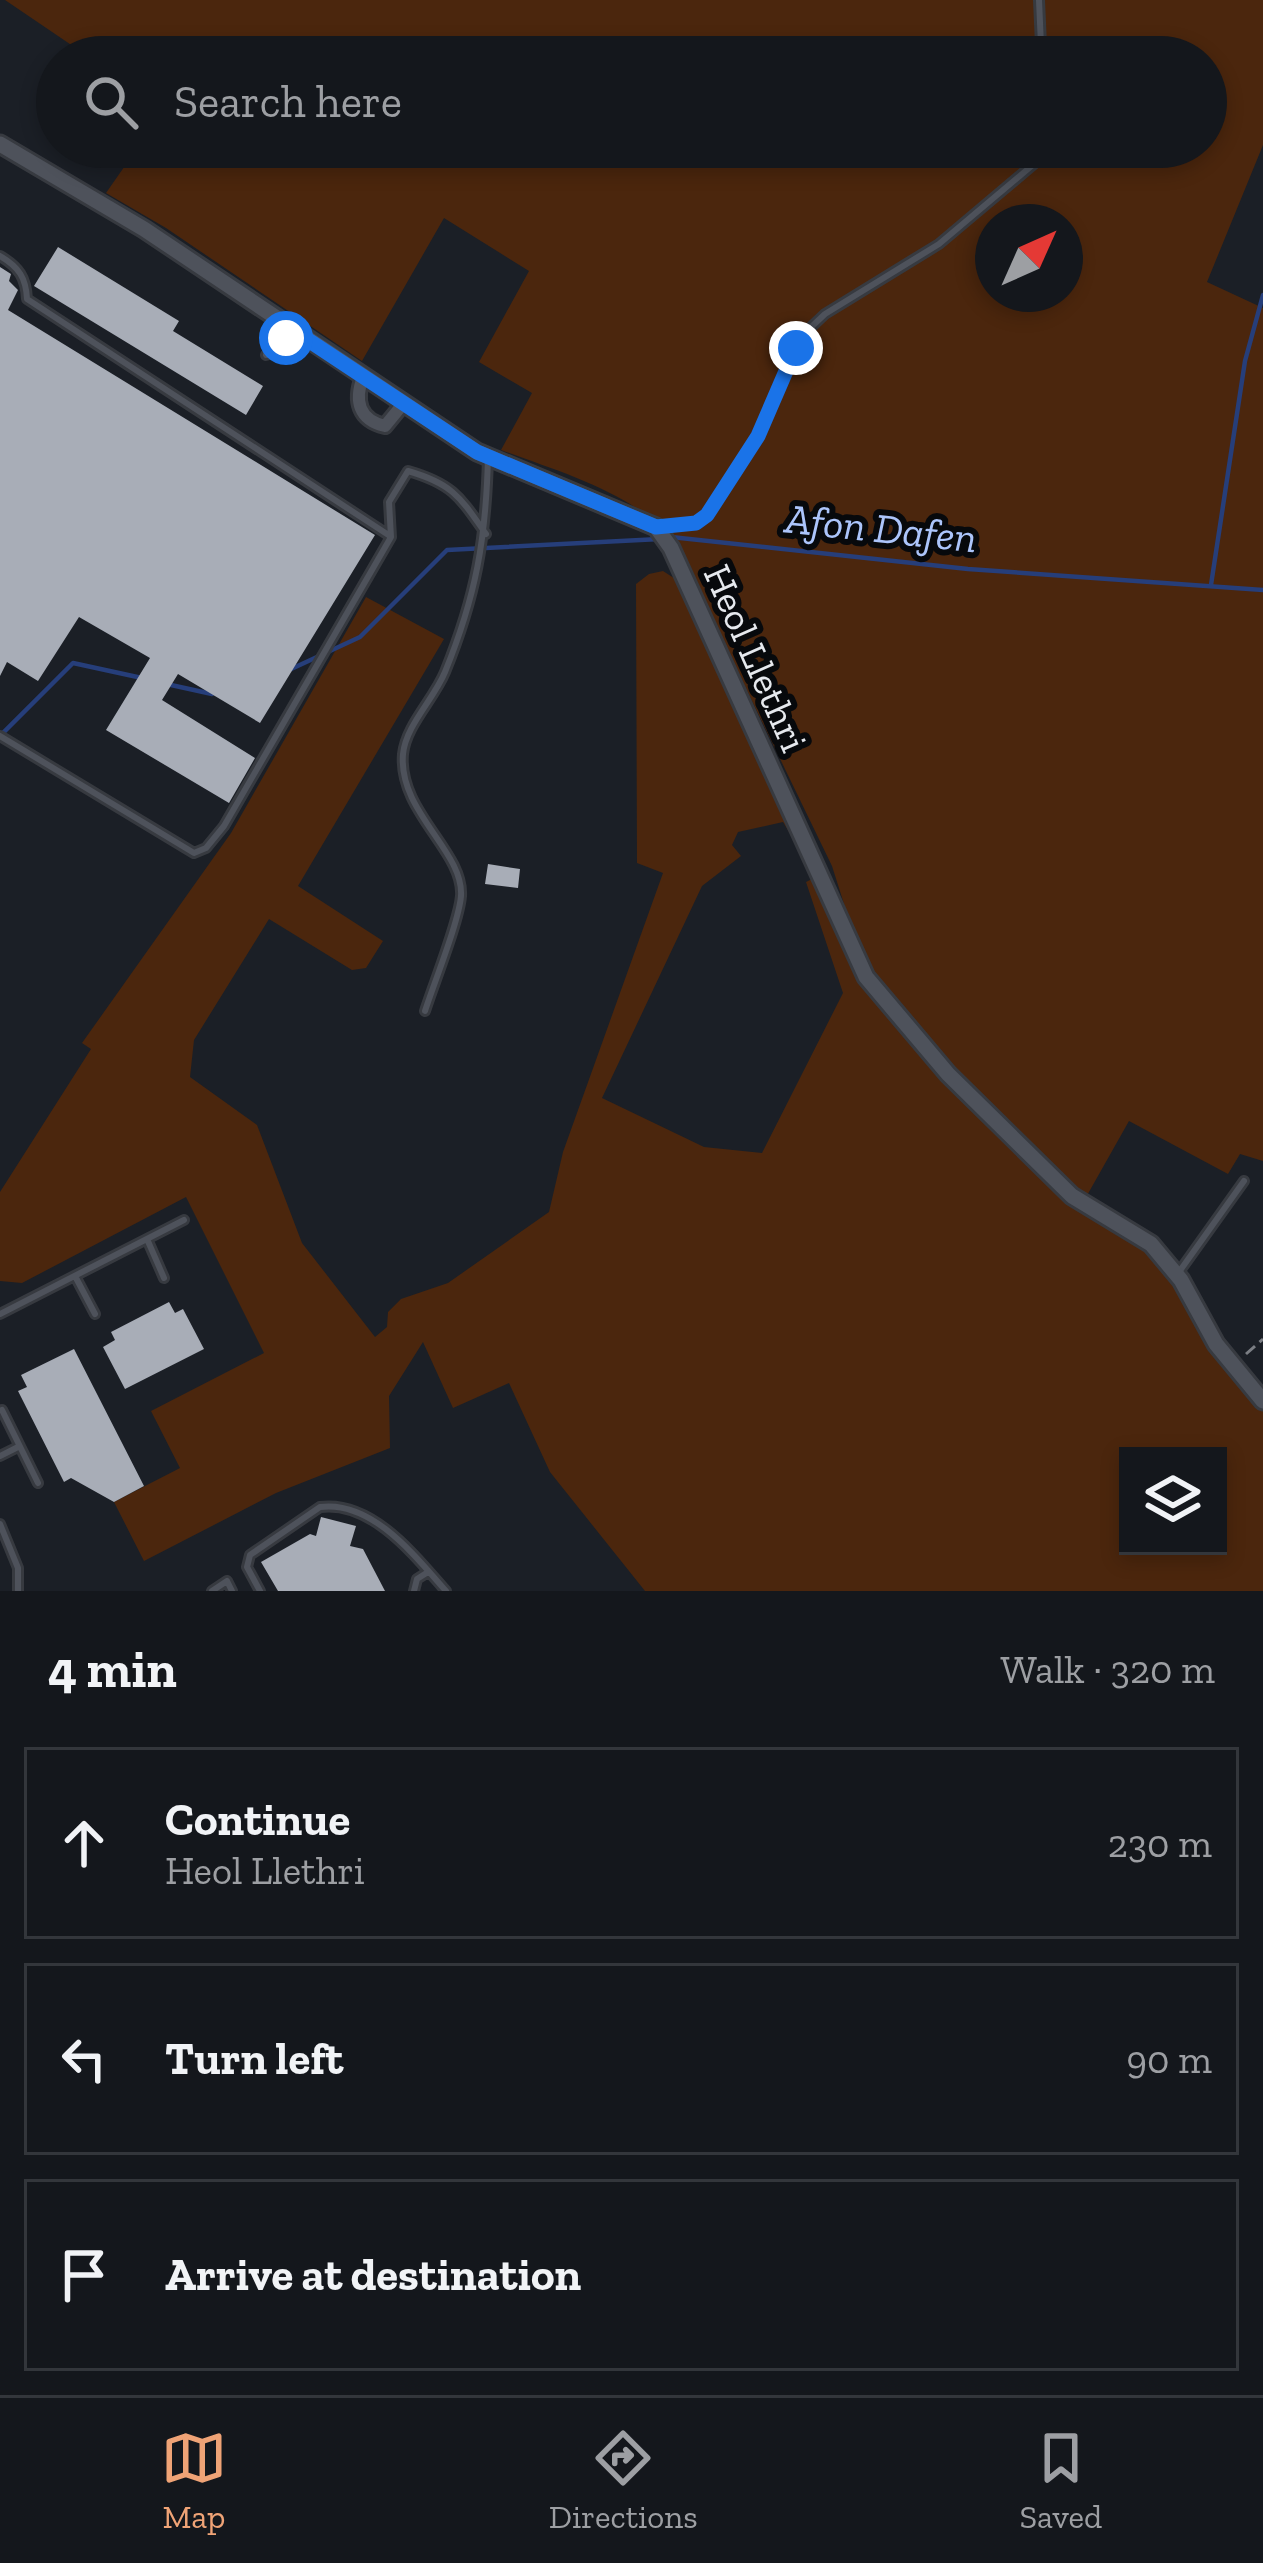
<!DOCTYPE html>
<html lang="en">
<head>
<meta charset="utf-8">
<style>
	:root { --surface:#14171c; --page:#1d2025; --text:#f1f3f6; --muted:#9d9fa3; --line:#33363b; --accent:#efa376 }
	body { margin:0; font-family:"Zilla Slab",serif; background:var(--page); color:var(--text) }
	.controls { position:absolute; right:36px; bottom:36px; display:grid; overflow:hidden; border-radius:0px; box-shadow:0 6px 18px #0003 }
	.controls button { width:108px; height:108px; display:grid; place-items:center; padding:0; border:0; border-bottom:3px solid var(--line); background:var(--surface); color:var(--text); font:60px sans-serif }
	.compass { position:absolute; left:975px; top:204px; width:108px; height:108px; border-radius:50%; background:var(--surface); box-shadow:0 6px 18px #0003; rotate:45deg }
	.stop { position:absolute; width:36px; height:36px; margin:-27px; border:9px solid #1a73e8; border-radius:50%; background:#fff }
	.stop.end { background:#1a73e8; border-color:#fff; box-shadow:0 3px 12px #0008 }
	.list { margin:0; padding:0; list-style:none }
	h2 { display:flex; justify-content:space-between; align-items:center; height:156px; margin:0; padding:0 48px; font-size:51px }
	h2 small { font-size:39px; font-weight:400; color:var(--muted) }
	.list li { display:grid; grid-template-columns:78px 1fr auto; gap:36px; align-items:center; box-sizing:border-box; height:192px; margin:0 24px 24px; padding:0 24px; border:3px solid var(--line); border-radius:0px }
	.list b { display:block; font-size:45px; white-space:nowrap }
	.list p { margin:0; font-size:39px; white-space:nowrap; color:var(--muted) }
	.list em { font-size:39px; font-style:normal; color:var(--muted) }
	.icon { flex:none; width:66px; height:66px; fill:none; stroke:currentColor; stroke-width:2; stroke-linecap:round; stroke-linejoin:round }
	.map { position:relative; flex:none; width:1263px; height:1591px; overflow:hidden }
	.search { position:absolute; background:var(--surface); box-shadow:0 6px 18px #0003; left:36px; right:36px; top:36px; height:132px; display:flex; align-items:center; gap:30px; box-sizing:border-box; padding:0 42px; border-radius:66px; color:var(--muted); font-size:45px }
	.sheet { height:804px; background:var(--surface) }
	nav { display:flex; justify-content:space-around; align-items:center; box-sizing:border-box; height:168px; border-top:3px solid var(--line); background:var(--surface); font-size:33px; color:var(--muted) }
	nav a { display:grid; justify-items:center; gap:6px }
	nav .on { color:var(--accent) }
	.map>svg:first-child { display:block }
</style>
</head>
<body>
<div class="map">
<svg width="1263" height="1591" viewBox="0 0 1263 1591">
	<rect width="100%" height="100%" fill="#1b1f26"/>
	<path fill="#4b260d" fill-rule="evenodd" d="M5,0H1263V145L1207,282L1263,308V1161L1240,1154L1228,1174L1129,1121L1085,1199L962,1081L874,975L851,926L832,866L675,542C633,492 562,473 501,450L532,393L479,362L529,271L444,218L362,361L166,228L106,193L138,147H1206V57H89ZM993,222H1065V294H993Z
		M663,571L677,580L800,833L798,847L783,822L738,832L732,845L741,856L702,886L602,1098L704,1147L762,1153L843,993L806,882L820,875L866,977L1072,1196L1151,1244L1263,1404V1591H645L550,1472L509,1383L453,1408L423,1342L389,1396L390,1448L276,1493L144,1561L114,1502L180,1468L151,1411L264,1353L186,1197L22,1283L0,1281V1192L91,1049L82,1043L231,833L366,597L444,639L298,886L383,941L366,968L352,970L269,919L194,1040L190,1077L257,1125L302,1243L375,1337L387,1327L388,1312L401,1299L448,1283L549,1212L563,1152L663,873L637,863L636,584L649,574ZM1128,1456H1218V1546H1128Z"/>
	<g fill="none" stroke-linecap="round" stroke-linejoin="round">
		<path stroke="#263e7a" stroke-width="4.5" d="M671,537L968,569L1263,590
			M1211,585L1245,361L1263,295
			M289,670L360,637L447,550L660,539
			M171,685L212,694
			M0,736L73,663L142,678"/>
	</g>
	<path fill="#a8adb7" d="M58,247L179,321L173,331L263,386L246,415L34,286Z
		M0,267L11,274L9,281L18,290L8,310L375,535L260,723L178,674L162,700L255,758L229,803L106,730L150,658L79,617L38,681L7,662L0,676Z
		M488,864L520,869L518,888L485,884Z
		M169,1302L175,1313L183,1309L204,1349L125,1389L103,1347L115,1340L111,1332Z
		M74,1349L144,1486L114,1502L71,1478L64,1482L18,1391L27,1387L21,1375Z
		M321,1517L356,1526L350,1546L363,1549L385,1591H278L261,1562L310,1534L316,1536Z"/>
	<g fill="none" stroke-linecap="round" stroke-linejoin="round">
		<defs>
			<path id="service" d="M1039,0L1041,45L1046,57
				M0,256C19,267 26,278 27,299L390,536
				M266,355L276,351L291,328
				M657,527L696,523L707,515L758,436L796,348L808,330L825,314L939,244L1054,147
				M0,736L194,853L206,848L224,826L391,537L389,502L408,471C453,484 460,497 486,534
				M425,1011C434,983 459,921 461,896C464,851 398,812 403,754C406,725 434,699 445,672C476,596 486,539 488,457
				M147,1239L164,1278
				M1179,1272L1244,1181
				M75,1276L95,1314
				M0,1314L184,1220
				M2,1410L38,1483
				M0,1456L18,1447
				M0,1524L18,1568V1591
				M212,1591L227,1581L232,1591
				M260,1591L247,1567L250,1555L320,1507C372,1500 415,1556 446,1591
				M414,1591L417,1579L428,1572"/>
			<path id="minor" d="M363,377C354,401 359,420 385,426L403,404"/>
			<path id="tertiary" d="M0,144L144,229L477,452L656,527L671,548L866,977L948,1074L1072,1196L1151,1244L1181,1280L1216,1344L1263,1401"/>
		</defs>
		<use href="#service" stroke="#373a40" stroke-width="12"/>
		<use href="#minor" stroke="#373a40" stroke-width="18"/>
		<use href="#tertiary" stroke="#373a40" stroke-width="21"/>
		<path stroke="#7b7e84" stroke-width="3" stroke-dasharray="12 6" stroke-linecap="butt" d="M1246,1354L1263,1339"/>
		<use href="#service" stroke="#4e525b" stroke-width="6"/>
		<use href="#minor" stroke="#4e525b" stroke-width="12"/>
		<use href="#tertiary" stroke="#4e525b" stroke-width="15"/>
	</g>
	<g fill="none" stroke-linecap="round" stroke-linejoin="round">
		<path stroke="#1a73e8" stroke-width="15" d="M286,338L290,328L477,452L656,527L696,523L707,515L758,436L796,348"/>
	</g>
	<g text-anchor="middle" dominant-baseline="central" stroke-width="12" stroke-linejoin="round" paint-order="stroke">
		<g font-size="39" fill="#e6e9ee" stroke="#07090c">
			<text transform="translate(756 658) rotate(66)">Heol Llethri</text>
		</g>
		<g font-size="42" font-style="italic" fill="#acc5fb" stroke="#07090c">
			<text transform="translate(881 528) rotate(6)">Afon Dafen</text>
		</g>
	</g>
</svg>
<div class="controls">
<button><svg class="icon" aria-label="layers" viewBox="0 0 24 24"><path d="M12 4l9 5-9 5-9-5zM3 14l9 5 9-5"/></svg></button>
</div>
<svg class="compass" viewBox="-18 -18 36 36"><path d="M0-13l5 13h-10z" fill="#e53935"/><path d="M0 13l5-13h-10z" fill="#9d9fa3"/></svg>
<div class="stop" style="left:286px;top:338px"></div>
<div class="stop end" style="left:796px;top:348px"></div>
<div class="search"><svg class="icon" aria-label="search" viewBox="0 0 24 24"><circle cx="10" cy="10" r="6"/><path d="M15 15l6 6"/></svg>Search here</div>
</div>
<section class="sheet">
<h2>4 min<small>Walk · 320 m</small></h2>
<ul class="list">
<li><svg class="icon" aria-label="ahead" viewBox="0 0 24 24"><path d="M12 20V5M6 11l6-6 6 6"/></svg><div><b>Continue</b><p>Heol Llethri</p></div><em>230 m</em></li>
<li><svg class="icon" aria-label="left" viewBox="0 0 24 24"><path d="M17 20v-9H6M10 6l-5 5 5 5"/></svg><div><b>Turn left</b></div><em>90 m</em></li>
<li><svg class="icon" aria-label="arrive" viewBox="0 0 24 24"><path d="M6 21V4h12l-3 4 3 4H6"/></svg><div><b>Arrive at destination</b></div></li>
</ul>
</section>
<nav>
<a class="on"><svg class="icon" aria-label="map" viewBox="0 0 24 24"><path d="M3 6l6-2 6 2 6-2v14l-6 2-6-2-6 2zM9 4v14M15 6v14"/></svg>Map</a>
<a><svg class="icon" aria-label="directions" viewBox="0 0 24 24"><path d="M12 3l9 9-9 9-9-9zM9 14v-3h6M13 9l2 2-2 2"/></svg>Directions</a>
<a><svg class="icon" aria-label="saved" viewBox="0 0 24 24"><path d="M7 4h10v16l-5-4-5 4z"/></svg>Saved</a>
</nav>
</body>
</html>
